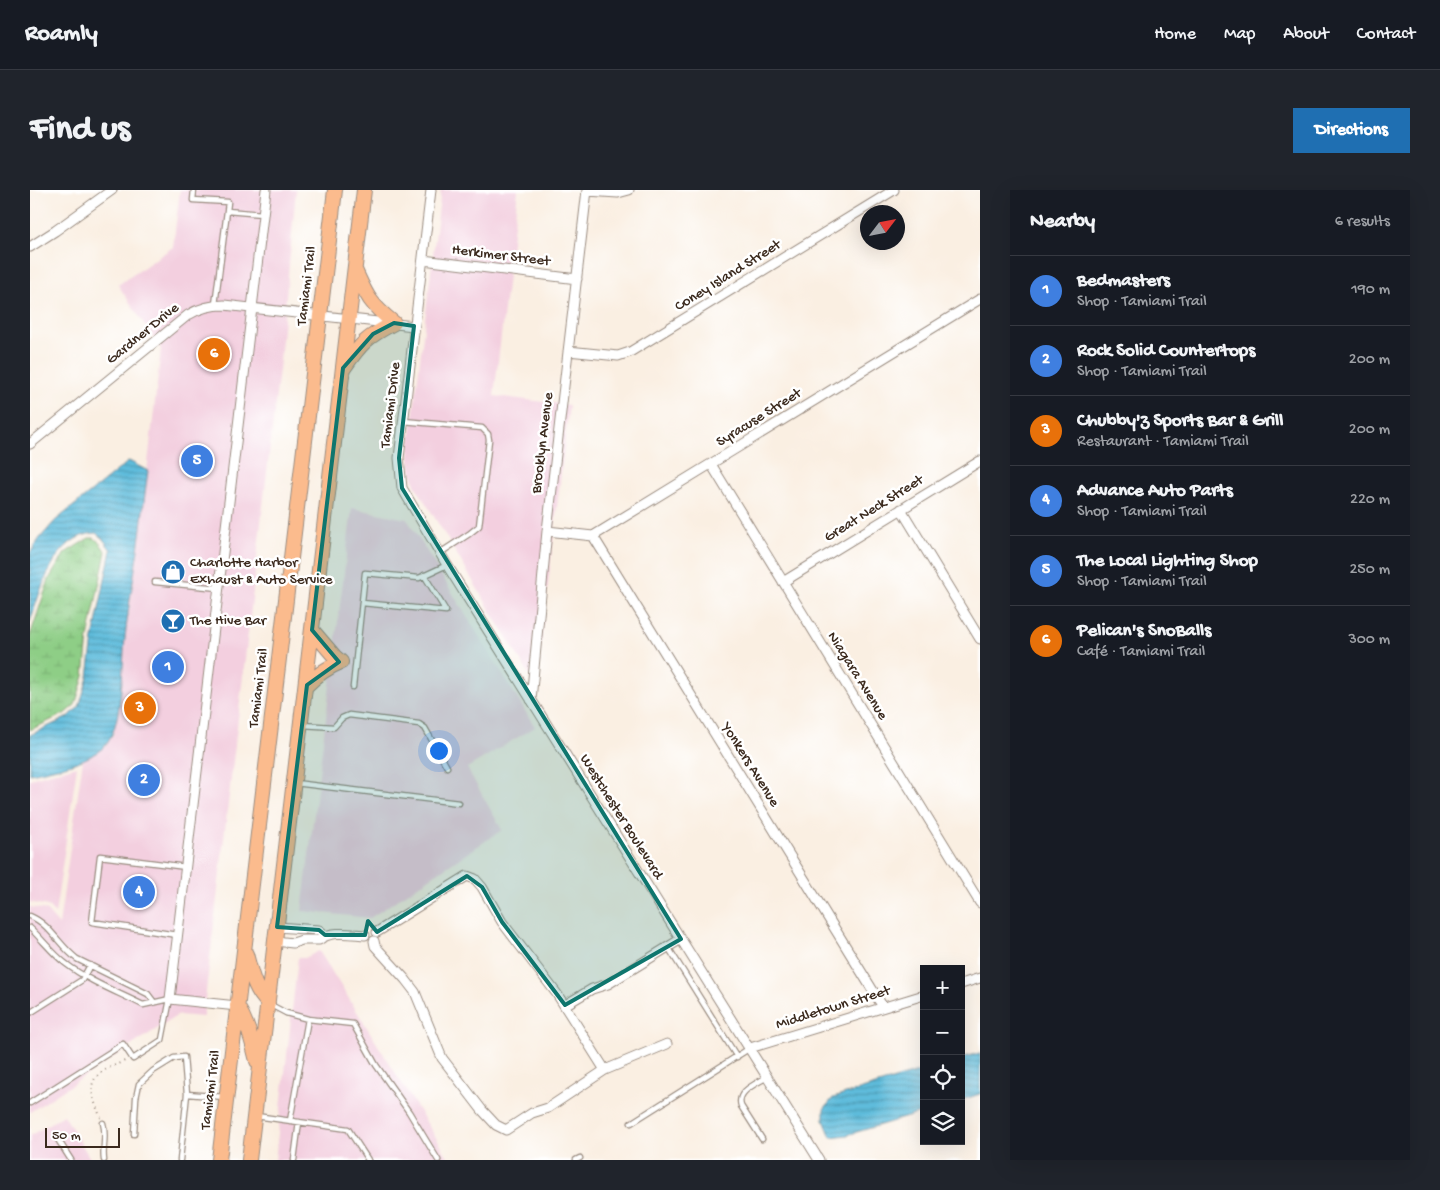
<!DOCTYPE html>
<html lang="en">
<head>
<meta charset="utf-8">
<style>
	:root { --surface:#171b24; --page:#20242c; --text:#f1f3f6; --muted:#9ea1a6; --line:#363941; --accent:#1f6fb2 }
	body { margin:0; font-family:"Gochi Hand",sans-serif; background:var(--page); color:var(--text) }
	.controls { position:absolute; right:15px; bottom:15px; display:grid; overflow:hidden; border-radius:0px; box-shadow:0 5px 20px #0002 }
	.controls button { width:45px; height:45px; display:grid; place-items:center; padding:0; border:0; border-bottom:1px solid var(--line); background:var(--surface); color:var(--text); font:25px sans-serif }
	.compass { position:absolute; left:830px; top:15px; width:45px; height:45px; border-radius:50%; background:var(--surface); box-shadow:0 5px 20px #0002; rotate:58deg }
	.scale { position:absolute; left:15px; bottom:12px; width:75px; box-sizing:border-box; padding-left:5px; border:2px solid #3b2a1e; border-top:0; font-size:14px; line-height:18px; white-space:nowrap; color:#3b2a1e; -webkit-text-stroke:4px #fff; paint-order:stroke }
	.you { position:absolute; left:408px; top:560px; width:18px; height:18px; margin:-12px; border:4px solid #fff; border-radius:50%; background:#1a73e8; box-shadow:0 0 0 8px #1a73e833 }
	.badge { display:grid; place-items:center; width:32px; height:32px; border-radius:50%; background:var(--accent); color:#fff; font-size:16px; font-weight:700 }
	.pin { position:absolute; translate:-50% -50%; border:2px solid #fff; box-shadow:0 1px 5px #0006 }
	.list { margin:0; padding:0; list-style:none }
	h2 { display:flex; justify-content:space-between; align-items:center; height:65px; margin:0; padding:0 20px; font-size:21px }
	h2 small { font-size:16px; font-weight:400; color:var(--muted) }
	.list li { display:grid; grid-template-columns:32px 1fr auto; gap:15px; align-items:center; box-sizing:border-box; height:70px; padding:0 20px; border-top:1px solid var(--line) }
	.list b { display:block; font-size:19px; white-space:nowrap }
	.list p { margin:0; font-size:16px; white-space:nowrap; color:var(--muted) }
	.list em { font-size:16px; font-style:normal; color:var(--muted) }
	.icon { flex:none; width:28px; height:28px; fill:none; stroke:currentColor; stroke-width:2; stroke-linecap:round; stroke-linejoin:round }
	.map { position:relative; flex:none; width:950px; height:970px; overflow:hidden; border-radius:0px }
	header { display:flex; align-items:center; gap:30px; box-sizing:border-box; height:70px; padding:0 25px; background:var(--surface); border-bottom:1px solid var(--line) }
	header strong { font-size:24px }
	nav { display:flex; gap:28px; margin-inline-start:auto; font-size:18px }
	.intro { display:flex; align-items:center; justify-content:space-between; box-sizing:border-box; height:120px; padding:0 30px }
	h1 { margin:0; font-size:35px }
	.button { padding:12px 22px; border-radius:0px; background:var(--accent); color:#fff; font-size:18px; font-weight:700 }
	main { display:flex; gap:30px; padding:0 30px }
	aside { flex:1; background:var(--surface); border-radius:0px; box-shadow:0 5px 20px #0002 }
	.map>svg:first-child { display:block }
</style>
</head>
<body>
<header>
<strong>Roamly</strong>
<nav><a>Home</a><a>Map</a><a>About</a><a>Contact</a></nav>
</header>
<div class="intro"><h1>Find us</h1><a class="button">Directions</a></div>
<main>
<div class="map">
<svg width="950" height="970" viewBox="0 0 950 970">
	<defs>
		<pattern id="wetland-marsh" width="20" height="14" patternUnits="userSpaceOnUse" patternTransform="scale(1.25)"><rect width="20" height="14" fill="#8ece86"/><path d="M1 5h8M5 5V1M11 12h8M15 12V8" fill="none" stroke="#7bb173"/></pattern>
		<pattern id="water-rules" width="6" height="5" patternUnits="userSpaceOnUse" patternTransform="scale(1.25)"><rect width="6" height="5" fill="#5ebcdc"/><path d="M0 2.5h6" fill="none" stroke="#4f99b2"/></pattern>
	</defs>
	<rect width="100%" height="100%" fill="#fff"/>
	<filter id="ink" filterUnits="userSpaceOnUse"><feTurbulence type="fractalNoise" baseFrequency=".02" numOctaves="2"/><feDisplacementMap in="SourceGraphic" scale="10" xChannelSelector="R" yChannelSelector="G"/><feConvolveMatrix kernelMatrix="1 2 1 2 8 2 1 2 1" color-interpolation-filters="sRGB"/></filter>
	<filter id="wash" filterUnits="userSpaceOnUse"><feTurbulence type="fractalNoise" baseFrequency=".0096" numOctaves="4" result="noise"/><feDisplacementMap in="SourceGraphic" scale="20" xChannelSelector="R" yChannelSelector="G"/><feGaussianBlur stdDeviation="1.12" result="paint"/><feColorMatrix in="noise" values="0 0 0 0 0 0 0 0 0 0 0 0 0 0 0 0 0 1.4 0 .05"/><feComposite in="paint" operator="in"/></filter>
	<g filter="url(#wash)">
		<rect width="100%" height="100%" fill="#faefe2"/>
		<path fill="#f3cfdf" d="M150,0H266L250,171L173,827L148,825L0,922V717L16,720L29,735L53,569L75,557L83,545L89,517L96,439L108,360L131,159L88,95L143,57Z
			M411,0H488L464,206L539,215L506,496L385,295L381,278L379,260Z
			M322,318L377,329L505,537L437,578L472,640L340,728L272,721Z
			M47,576L25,724L17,716L0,712V589Z
			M289,761L420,970H245L268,768H275Z
			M34,925L61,970H0V946Z"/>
		<path fill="url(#wetland-marsh)" stroke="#647c52" d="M59,348H64L69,352L76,362L58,448L54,486L45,515L34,524L0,540V446L19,389L35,363Z"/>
		<path fill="url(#water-rules)" stroke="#4c737d" d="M99,271L118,281C114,307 112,334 108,360C104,386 99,412 96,439C92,466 94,539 74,557C57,573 23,579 0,584V545L36,528L49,517L58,487L63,448L81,360L73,349L66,343C24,345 11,400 0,432V363L10,348L25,331Z
			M950,863V904L931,910V868Z
			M894,880V922L817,945L801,947L794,930V919L803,908Z"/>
	</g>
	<g filter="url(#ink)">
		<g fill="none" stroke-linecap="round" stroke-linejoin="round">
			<defs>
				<path id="service" d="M164,0L163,10L198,12L197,21
					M185,115L197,21L233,24
					M373,231L452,238L458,244L459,250L449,336L439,344L410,363
					M125,392L189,398
					M332,413L416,421L394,385
					M323,497L335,383L389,388L417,375
					M272,535L304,537L312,528L319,525L389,534L395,538L417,577
					M265,593L429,613
					M0,726C20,734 30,757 47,769L118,804L124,812
					M0,738C12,749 22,763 35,773C58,791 87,802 113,815L140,809L132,850L103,869L93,854L0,913
					M147,745L62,732L70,666L156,677
					M638,757L707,867
					M239,814L256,823L278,829L323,834L346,875L379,922L408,970
					M0,823L52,790L60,775
					M226,926L318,939L338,970
					M260,931L278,829
					M73,933C77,946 72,957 74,970
					M601,933L720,858
					M104,944L106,908L109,894L123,881L144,868L154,867L157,904
					M27,948L41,970
					M732,949L711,916C706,901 726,894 737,887
					M150,970L157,904L195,907
					M264,970L269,932
					M546,970L550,968"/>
				<path id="minor" d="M401,0L369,268L372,298L417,375L789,970
					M557,1L588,3L599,0
					M0,57L25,41L82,0
					M393,70L547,89
					M538,161L588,166L600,162L864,0
					M0,254L158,125C170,118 180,115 194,115L384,136
					M681,274L950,713
					M871,319L950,449
					M517,341L563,346L950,109
					M563,346L853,817
					M753,392L950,271
					M501,510L517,341L557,0
					M247,737L289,740L295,745
					M245,751L263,753L272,750H289C301,740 320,744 335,745
					M344,751L345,756L375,789L385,802L412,868L452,920L466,935L476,940L502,923L518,918L575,880L527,804L472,732L452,697L445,689L437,686L347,742
					M931,794L950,788
					M535,815L562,799L578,794L651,749
					M207,816L140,809L236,0
					M720,858L894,805
					M575,880L637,854"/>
				<path id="primary" d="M314,178C331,153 337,147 364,133C341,115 337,107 325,80
					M282,440L305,467L311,472
					M277,495C287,485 298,477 311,472
					M216,764C221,782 224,800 238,813
					M207,816C218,834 222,851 227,871
					M189,970L305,0
					M219,970L334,0"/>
			</defs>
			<use href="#service" stroke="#9a8c80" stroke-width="7"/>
			<use href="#minor" stroke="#9a8c80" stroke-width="11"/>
			<use href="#primary" stroke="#9a8c80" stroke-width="16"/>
			<path stroke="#9a8c80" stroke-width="2" stroke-dasharray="1 4" stroke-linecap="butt" d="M71,928C55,892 59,885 95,871"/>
			<use href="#service" stroke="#fff" stroke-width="4.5"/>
			<use href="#minor" stroke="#fff" stroke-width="9"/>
			<use href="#primary" stroke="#fbbb8d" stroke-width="14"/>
		</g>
	</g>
	<path fill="#0f766e" fill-opacity="0.2" stroke="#0f766e" stroke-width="4" stroke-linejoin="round" d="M364,133L384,136L369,268L372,298L651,749L535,815L472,732L452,697L437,686L347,742L338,731L335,745H295L289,740L247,737L277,495L309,472L282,440L313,178L343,144Z"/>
	<defs>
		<symbol id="shop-disc" viewBox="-11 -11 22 22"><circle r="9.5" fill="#1f6fb2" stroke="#fff"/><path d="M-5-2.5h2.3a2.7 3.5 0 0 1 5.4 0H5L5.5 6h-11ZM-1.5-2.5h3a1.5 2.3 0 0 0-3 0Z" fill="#fff"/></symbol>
		<symbol id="bar-disc" viewBox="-11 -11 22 22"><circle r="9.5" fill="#1f6fb2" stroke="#fff"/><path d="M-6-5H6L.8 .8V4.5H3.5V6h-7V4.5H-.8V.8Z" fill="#fff"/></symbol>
	</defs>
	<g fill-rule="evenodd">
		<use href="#shop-disc" x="129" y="368" width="28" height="28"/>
		<use href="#bar-disc" x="129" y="417" width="28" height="28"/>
	</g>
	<g text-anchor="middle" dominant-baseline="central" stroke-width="5" stroke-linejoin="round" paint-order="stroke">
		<g font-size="15" fill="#3b2a1e" stroke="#fff">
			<text transform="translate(471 66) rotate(7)">Herkimer Street</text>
			<text transform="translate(698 86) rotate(-32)">Coney Island Street</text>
			<text transform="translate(277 96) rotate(-83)">Tamiami Trail</text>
			<text transform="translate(113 144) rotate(-39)">Gardner Drive</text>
			<text transform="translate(361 215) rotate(-83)">Tamiami Drive</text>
			<text transform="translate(729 228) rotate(-32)">Syracuse Street</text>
			<text transform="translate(513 253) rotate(-83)">Brooklyn Avenue</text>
			<text transform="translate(844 319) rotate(-32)">Great Neck Street</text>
			<text transform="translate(827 486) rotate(58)">Niagara Avenue</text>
			<text transform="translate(229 498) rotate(-83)">Tamiami Trail</text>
			<text transform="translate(720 575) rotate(58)">Yonkers Avenue</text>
			<text transform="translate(591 627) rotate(58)">Westchester Boulevard</text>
			<text transform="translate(803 818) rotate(-17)">Middletown Street</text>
			<text transform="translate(181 900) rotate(-83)">Tamiami Trail</text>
		</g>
		<g font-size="15" fill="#3b2a1e" stroke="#fff" text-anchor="start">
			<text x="160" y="373">Charlotte Harbor<tspan x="160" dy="17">Exhaust &amp; Auto Service</tspan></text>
			<text x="160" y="431">The Hive Bar</text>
		</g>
	</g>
</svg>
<div class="controls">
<button>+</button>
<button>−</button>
<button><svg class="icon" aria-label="locate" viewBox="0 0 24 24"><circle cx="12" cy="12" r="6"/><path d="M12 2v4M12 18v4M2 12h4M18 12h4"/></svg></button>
<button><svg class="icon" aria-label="layers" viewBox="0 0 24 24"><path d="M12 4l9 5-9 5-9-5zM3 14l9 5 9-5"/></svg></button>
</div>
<svg class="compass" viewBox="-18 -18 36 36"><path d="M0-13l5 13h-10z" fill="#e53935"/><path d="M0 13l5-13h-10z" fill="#9ea1a6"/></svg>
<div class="scale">50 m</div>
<div class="you"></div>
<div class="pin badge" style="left:138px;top:477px;background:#3f7fe0">1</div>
<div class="pin badge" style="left:114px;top:590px;background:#3f7fe0">2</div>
<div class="pin badge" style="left:110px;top:518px;background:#e8710a">3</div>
<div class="pin badge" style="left:109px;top:702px;background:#3f7fe0">4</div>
<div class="pin badge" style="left:167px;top:271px;background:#3f7fe0">5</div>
<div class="pin badge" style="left:184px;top:164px;background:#e8710a">6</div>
</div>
<aside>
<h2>Nearby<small>6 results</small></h2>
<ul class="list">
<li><span class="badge" style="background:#3f7fe0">1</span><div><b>Bedmasters</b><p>Shop · Tamiami Trail</p></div><em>190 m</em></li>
<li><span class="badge" style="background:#3f7fe0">2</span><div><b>Rock Solid Countertops</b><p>Shop · Tamiami Trail</p></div><em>200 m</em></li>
<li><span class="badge" style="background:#e8710a">3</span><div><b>Chubby'z Sports Bar &amp; Grill</b><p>Restaurant · Tamiami Trail</p></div><em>200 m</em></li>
<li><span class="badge" style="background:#3f7fe0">4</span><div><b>Advance Auto Parts</b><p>Shop · Tamiami Trail</p></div><em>220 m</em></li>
<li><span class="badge" style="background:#3f7fe0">5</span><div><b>The Local Lighting Shop</b><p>Shop · Tamiami Trail</p></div><em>250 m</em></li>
<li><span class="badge" style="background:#e8710a">6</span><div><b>Pelican's SnoBalls</b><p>Café · Tamiami Trail</p></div><em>300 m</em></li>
</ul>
</aside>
</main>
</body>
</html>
